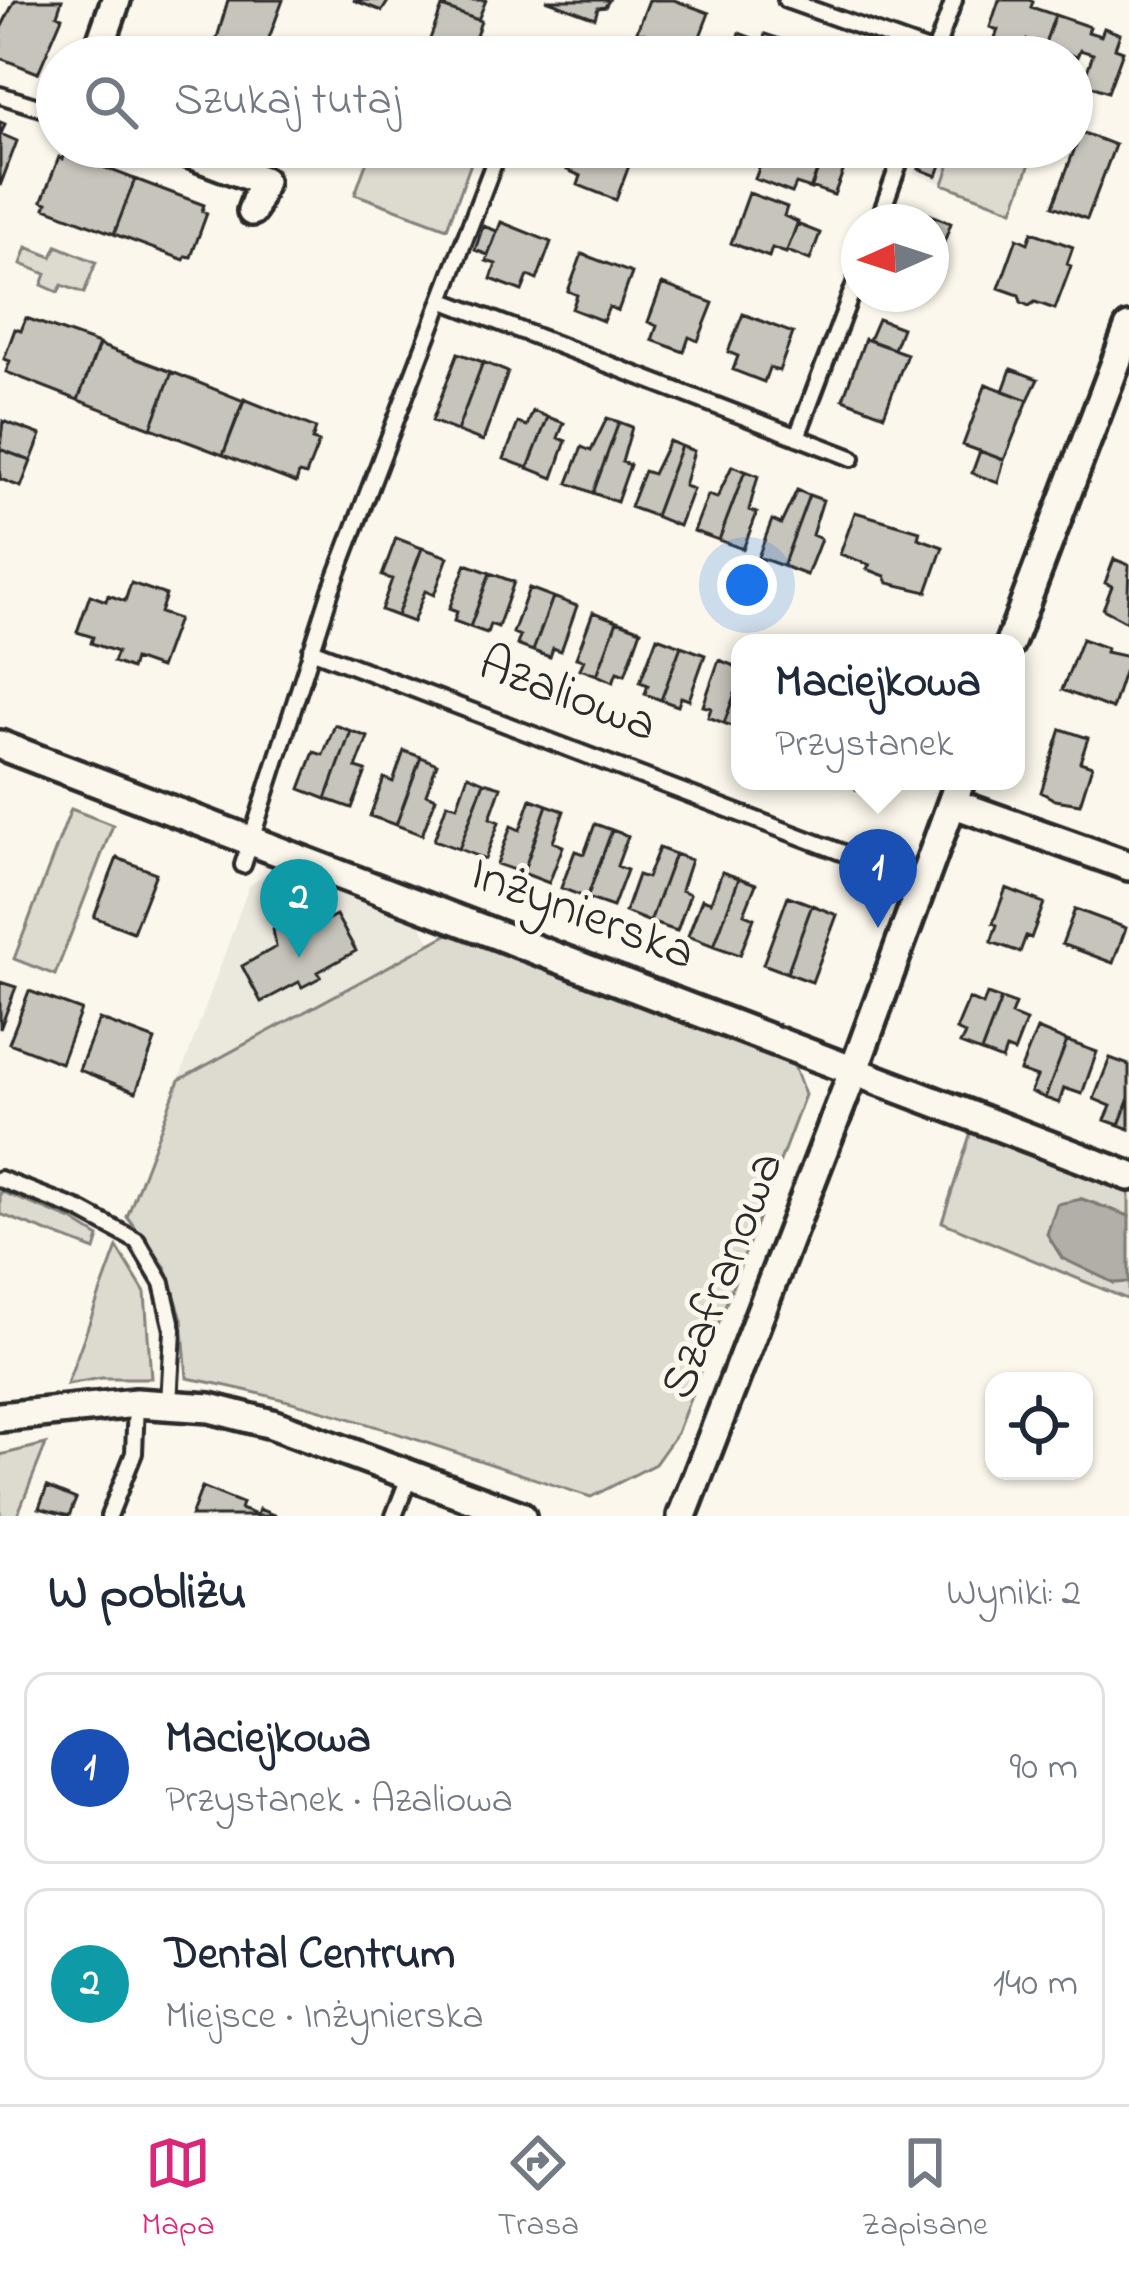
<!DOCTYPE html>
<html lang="pl">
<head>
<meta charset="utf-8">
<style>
	:root { --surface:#fff; --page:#f2f2f3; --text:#1f2937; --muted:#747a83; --line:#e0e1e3; --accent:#db2777 }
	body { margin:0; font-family:"Indie Flower",sans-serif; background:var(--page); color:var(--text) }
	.controls { position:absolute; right:36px; bottom:36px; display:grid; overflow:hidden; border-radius:24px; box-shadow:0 3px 9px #0004 }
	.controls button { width:108px; height:108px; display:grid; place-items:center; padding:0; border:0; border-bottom:3px solid var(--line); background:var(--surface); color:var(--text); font:60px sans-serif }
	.compass { position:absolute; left:841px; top:204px; width:108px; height:108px; border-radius:50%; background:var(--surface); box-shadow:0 3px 9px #0004; rotate:267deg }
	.you { position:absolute; left:747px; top:585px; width:42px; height:42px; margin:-30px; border:9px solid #fff; border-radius:50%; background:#1a73e8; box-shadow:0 0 0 18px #1a73e833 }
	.badge { display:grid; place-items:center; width:78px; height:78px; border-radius:50%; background:var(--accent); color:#fff; font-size:39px; font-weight:700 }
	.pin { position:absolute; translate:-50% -99px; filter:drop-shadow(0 3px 6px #0008) }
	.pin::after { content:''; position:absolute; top:63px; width:42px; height:36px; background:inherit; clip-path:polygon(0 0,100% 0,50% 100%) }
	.popup { position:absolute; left:731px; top:634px; width:294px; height:156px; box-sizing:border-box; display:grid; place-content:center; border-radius:24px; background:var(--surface); filter:drop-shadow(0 3px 9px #0005); font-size:39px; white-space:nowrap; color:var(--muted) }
	.popup b { font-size:45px; color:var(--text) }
	.popup::after { content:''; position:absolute; left:50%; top:100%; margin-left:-24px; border:24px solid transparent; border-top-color:var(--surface) }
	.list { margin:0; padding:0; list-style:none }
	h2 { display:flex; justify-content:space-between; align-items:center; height:156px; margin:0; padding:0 48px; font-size:51px }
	h2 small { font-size:39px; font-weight:400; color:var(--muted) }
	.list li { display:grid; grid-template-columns:78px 1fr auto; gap:36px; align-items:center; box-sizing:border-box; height:192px; margin:0 24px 24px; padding:0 24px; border:3px solid var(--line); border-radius:24px }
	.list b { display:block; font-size:45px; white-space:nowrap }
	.list p { margin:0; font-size:39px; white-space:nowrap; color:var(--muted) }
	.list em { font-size:39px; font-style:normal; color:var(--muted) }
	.icon { flex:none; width:66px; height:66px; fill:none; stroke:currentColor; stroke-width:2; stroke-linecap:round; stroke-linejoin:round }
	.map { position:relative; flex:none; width:1129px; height:1516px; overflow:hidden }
	.search { position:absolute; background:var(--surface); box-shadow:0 3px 9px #0004; left:36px; right:36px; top:36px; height:132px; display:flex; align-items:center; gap:30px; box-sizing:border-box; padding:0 42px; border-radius:66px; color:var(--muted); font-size:45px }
	.sheet { height:588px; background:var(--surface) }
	nav { display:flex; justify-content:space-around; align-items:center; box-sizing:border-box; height:168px; border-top:3px solid var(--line); background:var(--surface); font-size:33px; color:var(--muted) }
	nav a { display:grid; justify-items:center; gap:6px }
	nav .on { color:var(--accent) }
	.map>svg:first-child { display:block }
</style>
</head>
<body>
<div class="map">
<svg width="1129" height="1516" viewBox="0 0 1129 1516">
	<rect width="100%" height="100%" fill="#fbf7ec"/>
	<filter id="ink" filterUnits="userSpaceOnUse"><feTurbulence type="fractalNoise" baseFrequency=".00833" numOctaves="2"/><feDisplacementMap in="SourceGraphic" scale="24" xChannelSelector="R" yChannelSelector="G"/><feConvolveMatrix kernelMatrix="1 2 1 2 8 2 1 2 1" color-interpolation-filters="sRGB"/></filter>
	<g filter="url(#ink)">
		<path fill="#ebe8de" d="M923,147L954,155L943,184L913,173Z
			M275,867L417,919L432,944L179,1080L249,886Z"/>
		<path fill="#dddad0" stroke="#84827e" stroke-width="3" d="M372,147H477L447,228L355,194Z
			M932,147H1036L1013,210L943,184L953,155Z
			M57,246L96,262L84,293L62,285L58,292L42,285L46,274L21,264L27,247L52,257Z
			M71,809L113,825L55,975L14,959Z
			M452,932L792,1060L805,1095L677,1433L655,1464L591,1497C458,1455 324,1403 187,1378L182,1319L166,1268L127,1217L179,1080Z
			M972,1129L1129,1192V1216L1082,1199L1114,1283L1129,1282V1300L942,1222Z
			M0,1191L72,1220L99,1237L95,1250L0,1214Z
			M117,1247L145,1293L151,1378H102L67,1384Z
			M46,1444L17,1516H0V1455Z"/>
		<path fill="#b1afa7" stroke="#7b7a75" stroke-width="3" d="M1082,1199L1129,1216V1282L1114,1283L1062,1258L1047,1234L1057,1204Z"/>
		<path fill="#c7c4bc" stroke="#2b2b2b" stroke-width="3" d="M15,0H62L57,15L62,17L38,73L0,58L2,26Z
			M228,0H283L262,57H246L215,45Z
			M353,0H389L382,11Z
			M448,0H486L478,20L445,8Z
			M546,0H609L605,7L598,8L595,18Z
			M649,0H674L709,13L694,52L665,46L662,40L637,31Z
			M999,0H1029L1033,2L1031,7L1055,15L1044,46L1027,40L1021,57H988L998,30L990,27Z
			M442,7L481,21L470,54L430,39Z
			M1055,15L1090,27L1088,32L1101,36L1104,28L1120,34L1115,48L1123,51L1108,92L1083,83L1093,54L1080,50L1077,57L1044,46Z
			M739,33L763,42L765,34L783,40L780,46L801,57H730Z
			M215,45L246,57H207L211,56Z
			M0,122L5,124L1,134L17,141L0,186Z
			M1081,132L1115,145L1087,219L1053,206Z
			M550,147H576L568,168L545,159Z
			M576,147L635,150L616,200L578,185L581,176L567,170Z
			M767,147H810L808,152L822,158L811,189L796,184L792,193L755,179Z
			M927,152L943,159L937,176L919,169Z
			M66,153L135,179L114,234L45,208L47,203L42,201L59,157L63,159Z
			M821,160L844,169L834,195L811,187Z
			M135,179L204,205L202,211L207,213L191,257L186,256L184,260L114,234Z
			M749,193L787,207L784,216L798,222L786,253L772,248L769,257L731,243Z
			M915,209L951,223L939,256L931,253V222H910Z
			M501,222L551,242L537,280L528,276L522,291L491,279L496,264L486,261Z
			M797,224L820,233L810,260L787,251Z
			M483,226L497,231L488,255L475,250Z
			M1032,232L1073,247L1067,264L1071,266L1055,309L1035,302L1029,306L1021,302L1019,295L999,288L1017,238L1028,243Z
			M582,254L632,273L618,311L609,307L603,321L572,309L577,295L568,291Z
			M662,284L713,303L698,341L689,337L684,352L652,340L657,326L648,322Z
			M743,314L793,333L779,371L769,368L764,382L733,370L738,356L728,352Z
			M26,318L99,344L78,400L6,372L10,361L4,359L15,329L21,331Z
			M878,319L902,328L894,349L869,340Z
			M865,339L907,354L884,415L843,399Z
			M99,345L172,372L151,428L78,400Z
			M458,353L483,362L457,431L432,421Z
			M483,362L508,372L483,441L457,431Z
			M1011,369L1038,379L1028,400L1003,391Z
			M172,372L244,401L223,455L151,428Z
			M986,384L1028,400L1004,460L963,445Z
			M244,399L316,428L312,440L319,442L306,475L299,473L296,483L223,455Z
			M533,411L548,417L528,468L504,459L518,423L527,426Z
			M548,417L564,423L558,438L566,441L553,478L528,468Z
			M607,418L619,422L593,493L568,483L582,447L591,451Z
			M3,421L41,435L31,461L0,449Z
			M619,422L632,427L622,462L630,465L617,502L593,493Z
			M669,441L681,446L655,516L630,507L644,471L653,474Z
			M681,446L694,451L684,486L693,489L679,526L655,516Z
			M0,449L31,461L21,487L0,479Z
			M980,451L1004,460L998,483L972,473Z
			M732,466L745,471L719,540L694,531L708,495L717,498Z
			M745,471L758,476L749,510L757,513L743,549L719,540Z
			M797,490L809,495L783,566L758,557L772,520L781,524Z
			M809,495L823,500L812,535L821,539L807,575L783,566Z
			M855,512L920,531L918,538L943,547L927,592L888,583L885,576L867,569L870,565L840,554Z
			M396,538L422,548L397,616L381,610L392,579L382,576Z
			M422,548L448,557L434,595L425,591L413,622L397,616Z
			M1114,559L1129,565L1127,622L1103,609L1112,586L1105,583Z
			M466,564L490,573L470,627L454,621L457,612L449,609Z
			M490,573L514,582L498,627L490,624L487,633L470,627Z
			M131,583L166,595L160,613L178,619L160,668L134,659L131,669L113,662L117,652L91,643L93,637L77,632L90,595L106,601L108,595L125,601Z
			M529,588L553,597L533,651L517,645L520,636L513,633Z
			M553,597L577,606L561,651L553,648L550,657L533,651Z
			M593,612L617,621L597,675L580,669L584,660L576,658Z
			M617,621L641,630L625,675L617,672L613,682L597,675Z
			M657,637L681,646L661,700L645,694L648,685L640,682Z
			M1082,639L1107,648L1106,652L1129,657L1112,709L1062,690Z
			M681,646L705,655L689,700L681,697L678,706L661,700Z
			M719,660L740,668V680L724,723L708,717L711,708L703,706Z
			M740,680V729L724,723Z
			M335,725L351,731L326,799L300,789L314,752L323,755Z
			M1061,729L1088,738L1080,762L1092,766L1080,804L1055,800L1041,792Z
			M351,731L368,737L356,768L366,771L352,808L326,799Z
			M404,751L421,757L396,825L370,816L384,778L393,782Z
			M421,757L437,764L426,794L436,798L422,835L396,825Z
			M468,775L484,782L459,849L434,840L447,803L457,806Z
			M859,781H887L881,798L856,789Z
			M484,782L501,787L490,818L499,822L485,859L459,849Z
			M531,799L547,805L523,873L497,864L511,826L520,830Z
			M547,805L564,811L553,842L563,846L549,883L523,873Z
			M595,824L612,830L587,898L561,888L575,851L584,854Z
			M612,830L628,836L617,866L627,870L613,907L587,898Z
			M659,848L675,854L650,922L625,912L638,875L647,878Z
			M675,854L691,860L681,890L690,894L677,931L650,922Z
			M117,858L156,873L133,932L94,917Z
			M722,872L739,878L714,946L688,936L702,899L711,902Z
			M739,878L756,884L744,914L754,918L740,955L714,946Z
			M1006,888L1044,903L1031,938L1026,936L1020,952L991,942L997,925L993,923Z
			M788,896L812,905L787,973L763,964Z
			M812,905L837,915L812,982L787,973Z
			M1075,909L1126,928L1113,963L1062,944Z
			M336,915L356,951L318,972L321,977L302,987L299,982L261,1002L242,966L276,947L273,929L282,922L294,923L302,933Z
			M0,982L16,987L0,1029Z
			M29,991L81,1010L61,1063L9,1043Z
			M987,994L1001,999L981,1052L960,1044L965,1034L956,1030L969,999L983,1005Z
			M1001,999L1015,1004L1011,1015L1026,1021L1014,1052L1006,1049L1002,1060L981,1052Z
			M99,1019L155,1040L136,1092L79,1070Z
			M1037,1029L1067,1041L1045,1098L1031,1092L1037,1077L1020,1071Z
			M1067,1041L1097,1052L1082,1094L1064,1088L1059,1103L1045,1098Z
			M1110,1058L1129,1065V1098L1119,1125L1105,1120L1111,1106L1094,1099Z
			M1129,1098V1129L1119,1125Z
			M47,1487L76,1499L69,1516L39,1508Z
			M202,1487L242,1503L240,1509L257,1515L259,1509L276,1516H191Z"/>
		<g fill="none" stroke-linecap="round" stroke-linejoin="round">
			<defs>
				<path id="service" d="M786,0L934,53
					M933,57L954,0
					M0,95L57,113
					M878,222L905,147
					M444,301L852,458
					M797,437L859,273
					M311,650L922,883
					M243,865L331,590L500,147
					M0,1179L80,1210L137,1241L162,1283L173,1330L169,1404
					M109,1516L134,1453L136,1403
					M394,1516L410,1475"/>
				<path id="minor" d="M96,57L116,0
					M172,147L263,181L252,211
					M1010,643L1129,328
					M0,745L1129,1176
					M952,803L1129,866
					M0,1417L136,1403L210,1408L272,1424L521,1516
					M682,1516L854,1070L960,781"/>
			</defs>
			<use href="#service" stroke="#2b2b2b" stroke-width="22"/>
			<use href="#minor" stroke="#2b2b2b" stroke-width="36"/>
			<use href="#service" stroke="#fbf7ec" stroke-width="14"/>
			<use href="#minor" stroke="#fbf7ec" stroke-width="27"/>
		</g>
	</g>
	<g text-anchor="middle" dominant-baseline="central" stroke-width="10" stroke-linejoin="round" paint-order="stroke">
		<g font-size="51" fill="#2b2b2b" stroke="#fbf7ec">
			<text transform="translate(567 696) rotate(21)">Azaliowa</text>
			<text transform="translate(582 915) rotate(21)">Inżynierska</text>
			<text transform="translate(724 1276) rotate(-69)">Szafranowa</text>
		</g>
	</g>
</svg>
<div class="controls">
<button><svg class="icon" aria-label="locate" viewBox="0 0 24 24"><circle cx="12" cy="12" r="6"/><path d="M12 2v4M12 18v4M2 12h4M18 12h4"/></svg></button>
</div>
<svg class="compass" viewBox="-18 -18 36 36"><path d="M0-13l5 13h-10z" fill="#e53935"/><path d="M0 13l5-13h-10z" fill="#747a83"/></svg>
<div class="you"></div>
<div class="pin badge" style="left:878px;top:928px;background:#1a4fb4">1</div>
<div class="popup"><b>Maciejkowa</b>Przystanek</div>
<div class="pin badge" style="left:299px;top:958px;background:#0f9aa8">2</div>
<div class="search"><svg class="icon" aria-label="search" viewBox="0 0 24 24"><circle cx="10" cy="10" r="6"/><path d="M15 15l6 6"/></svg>Szukaj tutaj</div>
</div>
<section class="sheet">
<h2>W pobliżu<small>Wyniki: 2</small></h2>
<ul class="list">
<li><span class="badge" style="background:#1a4fb4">1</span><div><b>Maciejkowa</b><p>Przystanek · Azaliowa</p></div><em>90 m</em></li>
<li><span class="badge" style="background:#0f9aa8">2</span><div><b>Dental Centrum</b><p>Miejsce · Inżynierska</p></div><em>140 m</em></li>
</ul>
</section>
<nav>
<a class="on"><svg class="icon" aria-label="map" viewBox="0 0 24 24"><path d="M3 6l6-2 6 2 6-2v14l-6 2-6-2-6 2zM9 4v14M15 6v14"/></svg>Mapa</a>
<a><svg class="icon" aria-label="directions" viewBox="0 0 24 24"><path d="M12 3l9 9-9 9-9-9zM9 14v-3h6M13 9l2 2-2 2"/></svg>Trasa</a>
<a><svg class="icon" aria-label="saved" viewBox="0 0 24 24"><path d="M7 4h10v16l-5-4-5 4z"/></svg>Zapisane</a>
</nav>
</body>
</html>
